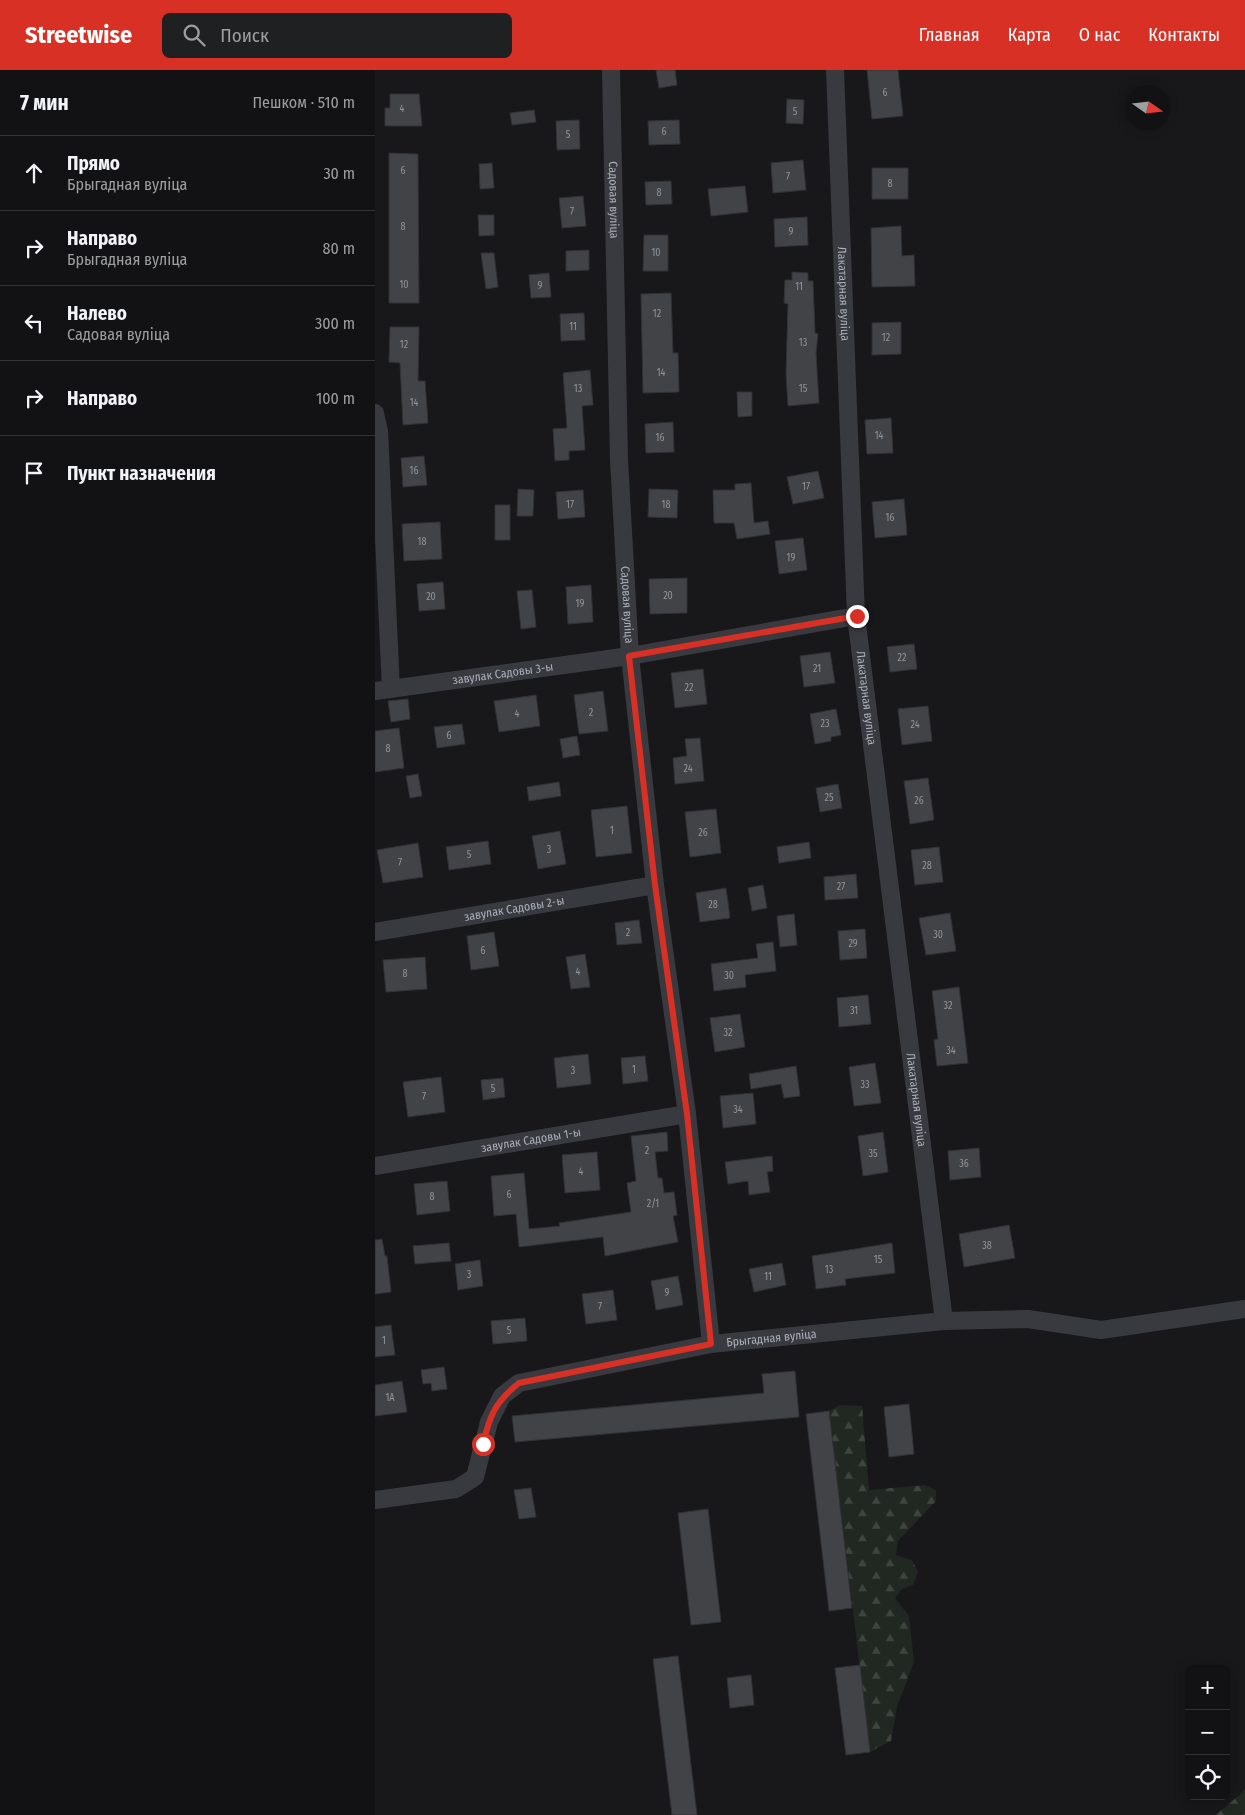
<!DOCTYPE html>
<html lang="ru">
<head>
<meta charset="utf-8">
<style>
	:root { --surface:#121214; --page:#1f2022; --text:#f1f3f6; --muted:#9c9ea0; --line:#313234; --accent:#d93025 }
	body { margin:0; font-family:"Fira Sans Condensed",sans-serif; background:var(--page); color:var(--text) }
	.controls { position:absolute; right:15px; bottom:15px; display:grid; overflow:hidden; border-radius:8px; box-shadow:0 2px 12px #0003 }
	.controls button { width:45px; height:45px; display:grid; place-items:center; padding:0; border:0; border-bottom:1px solid var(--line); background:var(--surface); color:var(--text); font:25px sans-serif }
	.compass { position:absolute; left:750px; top:15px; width:45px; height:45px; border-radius:50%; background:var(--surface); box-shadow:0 2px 12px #0003; rotate:104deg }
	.stop { position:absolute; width:15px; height:15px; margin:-11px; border:4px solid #d93025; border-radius:50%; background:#fff }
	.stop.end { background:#d93025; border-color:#fff; box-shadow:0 1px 5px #0008 }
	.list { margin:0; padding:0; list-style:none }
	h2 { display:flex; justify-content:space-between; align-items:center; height:65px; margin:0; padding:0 20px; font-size:21px }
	h2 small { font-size:16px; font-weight:400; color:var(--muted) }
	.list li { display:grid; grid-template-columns:32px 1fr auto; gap:15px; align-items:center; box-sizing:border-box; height:75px; padding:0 20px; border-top:1px solid var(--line) }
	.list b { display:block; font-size:19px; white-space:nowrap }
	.list p { margin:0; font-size:16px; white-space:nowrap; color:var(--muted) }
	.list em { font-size:16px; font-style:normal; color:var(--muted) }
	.icon { flex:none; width:28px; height:28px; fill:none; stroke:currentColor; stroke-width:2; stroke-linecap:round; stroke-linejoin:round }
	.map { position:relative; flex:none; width:870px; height:1745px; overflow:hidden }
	header { display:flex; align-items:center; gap:30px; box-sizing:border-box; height:70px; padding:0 25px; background:var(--accent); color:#fff }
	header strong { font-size:24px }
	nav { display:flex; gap:28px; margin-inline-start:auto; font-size:18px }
	.search { width:350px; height:45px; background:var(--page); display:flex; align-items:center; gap:12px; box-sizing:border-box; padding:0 18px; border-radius:8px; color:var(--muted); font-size:19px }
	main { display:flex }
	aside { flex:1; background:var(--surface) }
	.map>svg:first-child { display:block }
</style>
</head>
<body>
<header>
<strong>Streetwise</strong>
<div class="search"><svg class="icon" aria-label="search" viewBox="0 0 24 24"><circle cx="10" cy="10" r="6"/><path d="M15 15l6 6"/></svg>Поиск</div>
<nav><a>Главная</a><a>Карта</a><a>О нас</a><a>Контакты</a></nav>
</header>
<main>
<aside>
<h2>7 мин<small>Пешком · 510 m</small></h2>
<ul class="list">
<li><svg class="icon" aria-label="ahead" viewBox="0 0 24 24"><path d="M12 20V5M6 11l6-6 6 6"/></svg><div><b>Прямо</b><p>Брыгадная вуліца</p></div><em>30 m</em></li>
<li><svg class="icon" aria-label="right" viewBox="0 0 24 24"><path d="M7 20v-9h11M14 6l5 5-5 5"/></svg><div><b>Направо</b><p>Брыгадная вуліца</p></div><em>80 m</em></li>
<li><svg class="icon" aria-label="left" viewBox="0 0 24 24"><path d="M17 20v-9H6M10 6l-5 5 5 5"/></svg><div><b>Налево</b><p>Садовая вуліца</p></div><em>300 m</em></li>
<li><svg class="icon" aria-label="right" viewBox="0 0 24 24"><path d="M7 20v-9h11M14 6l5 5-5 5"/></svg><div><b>Направо</b></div><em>100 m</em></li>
<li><svg class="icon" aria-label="arrive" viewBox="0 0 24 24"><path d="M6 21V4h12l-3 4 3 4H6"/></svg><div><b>Пункт назначения</b></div></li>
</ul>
</aside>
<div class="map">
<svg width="870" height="1745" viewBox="0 0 870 1745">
	<defs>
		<pattern id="forest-firs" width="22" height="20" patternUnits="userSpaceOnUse" patternTransform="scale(1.25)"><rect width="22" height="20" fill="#202821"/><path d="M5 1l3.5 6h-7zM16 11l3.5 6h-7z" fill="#3e453f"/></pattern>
	</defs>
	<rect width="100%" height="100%" fill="#18181a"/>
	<path fill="url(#forest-firs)" d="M465,1335L487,1336L494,1420L550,1415L561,1420V1431L523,1471L521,1485L537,1490L543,1502L538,1515L527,1519L520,1528L534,1546L539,1592L522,1637L516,1671L495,1682L454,1341Z
		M870,1720V1745H841Z"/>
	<path fill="#424347" stroke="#323236" d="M281,0H300L302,15L284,18Z
		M492,0H523L528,46L497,49Z
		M15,24H44L47,56H10V38H15Z
		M412,29L429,30L428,54L411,53Z
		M159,40L161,52L137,55L135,43Z
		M204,50L205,79L182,80L181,51Z
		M304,50L305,74L274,75L273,51Z
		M14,83L43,84L44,233H14Z
		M428,90L431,120L398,123L396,93Z
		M117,93L119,118L105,119L104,94Z
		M497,98H533V129H497Z
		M296,111L297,134L271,135L270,112Z
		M370,116L373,142L336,146L333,119Z
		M208,126L211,156L187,158L184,128Z
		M103,145H119V165L104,166Z
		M432,147L433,175L400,177L399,149Z
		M526,156L527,186L539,185L540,216L497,217L496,158Z
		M269,165H293V201H268Z
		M214,180V200L191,201V181Z
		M106,183H119L123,217L111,219Z
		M417,202L433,203V211H438L440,263L443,264L441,283L444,333L413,336L411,304L413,234L409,233L410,210H417Z
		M174,203L176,227L156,228L154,205Z
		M296,223L298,283H303L304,322L268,323L266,224Z
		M209,243L210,270L186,271L185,244Z
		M526,252V284L497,285V253Z
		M15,257H44L43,311H50L53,353L28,355L25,293L14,292Z
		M215,300L218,335L207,336L210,380L194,381V390L180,391L178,359L192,358L188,303Z
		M362,322H377V346L363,347Z
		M516,348L518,383L492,384L490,350Z
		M298,352L299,382L271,383L270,354Z
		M49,386L52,415L28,417L26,388Z
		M443,401L449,428L418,434L412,407Z
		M376,413L379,453L393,451L395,464L362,469L359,453H339L338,420H360V414Z
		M143,419L159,420L158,446H142Z
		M274,419L303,420L302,448L273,447Z
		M208,420L210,447L183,449L181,422Z
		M529,429L532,465L500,468L497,432Z
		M120,435H135V470H120Z
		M65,452L67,489L29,491L27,454Z
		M428,468L432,500L404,504L400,471Z
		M312,508V543L275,544L274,509Z
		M68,512L70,539L44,541L42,514Z
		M216,515L218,552L193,554L191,517Z
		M157,520L161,557L146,559L142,521Z
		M539,574L542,599L515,602L512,577Z
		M455,582L460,613L429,617L425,586Z
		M328,599L332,634L300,638L296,603Z
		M228,621L233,661L204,664L199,625Z
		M161,625L165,656L124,662L119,631Z
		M33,629L35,649L16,652L13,631Z
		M553,636L557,671L527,675L523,639Z
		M461,639L466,665L456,667V671L440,674L435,644Z
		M87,654L90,674L62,678L59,657Z
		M24,658L29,698L0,702V661Z
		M202,666L205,685L188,688L185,669Z
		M325,668L329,711L300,714L298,688L312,686L310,669Z
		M43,704L47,726L35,728L31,706Z
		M553,708L559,750L535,754L529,711Z
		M184,712L186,726L154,731L152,717Z
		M463,714L467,738L445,742L441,718Z
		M252,736L257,783L221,787L216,740Z
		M341,739L346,783L315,787L310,742Z
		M185,761L191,794L163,799L157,766Z
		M113,771L116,794L74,800L71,777Z
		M434,772L436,788L404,793L402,777Z
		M43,773L48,807L8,813L2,780Z
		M564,777L568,812L540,815L536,780Z
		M481,804L483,828L450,830L449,807Z
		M388,815L392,838L377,841L373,818Z
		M351,818L355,848L325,852L321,823Z
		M575,843L581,881L551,885L544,848Z
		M419,844L422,875L405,877L402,846Z
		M264,850L267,873L242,875L240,853Z
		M490,859L492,888L465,890L463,861Z
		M119,862L124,896L96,900L92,866Z
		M398,872L401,901L370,905L371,917L339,921L336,894L383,888L381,874Z
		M210,884L215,917L196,919L191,887Z
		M50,887L52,919L11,922L8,890Z
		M584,917L593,993L562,996L559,970L563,969L557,921Z
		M493,925L496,954L464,957L462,928Z
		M365,944L370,977L340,982L335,948Z
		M213,984L216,1014L182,1018L179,988Z
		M270,986L273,1011L248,1014L246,988Z
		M500,993L506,1033L479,1036L474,997Z
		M421,996L425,1026L409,1028L406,1014L376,1019L374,1004Z
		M66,1007L70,1042L33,1047L28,1012Z
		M128,1008L130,1027L108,1030L106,1010Z
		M378,1023L381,1054L348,1058L345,1026Z
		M292,1062L293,1081L280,1082L283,1108H287L289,1123L299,1122L302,1145L298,1146L303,1172L230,1186L228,1167L144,1177L141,1144L119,1146L116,1106L149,1103L154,1159L185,1156L184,1153L256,1142L252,1113L261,1111L256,1066Z
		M508,1062L513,1102L488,1106L483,1066Z
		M604,1078L606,1107L575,1110L573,1081Z
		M222,1082L225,1120L190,1123L187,1085Z
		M397,1086L398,1101L392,1102L395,1122L374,1125L373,1111L353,1114L350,1092Z
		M72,1111L75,1141L42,1145L39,1114Z
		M634,1155L640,1188L589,1197L584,1164Z
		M7,1169L10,1186H12L16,1222L0,1224V1170Z
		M74,1173L76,1191L40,1194L38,1176Z
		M517,1173L520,1203L470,1209L471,1215L441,1219L437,1186Z
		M105,1190L108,1216L83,1220L80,1194Z
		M407,1193L411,1215L379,1222L374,1199Z
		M303,1206L308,1235L281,1240L276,1211Z
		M238,1220L242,1250L211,1254L207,1224Z
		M150,1248L152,1271L118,1274L116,1251Z
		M16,1255L20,1285L0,1287V1257Z
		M69,1297L72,1319L57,1321L56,1313L48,1314L46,1300Z
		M420,1301L424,1347L140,1372L137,1346L389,1323L387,1304Z
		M27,1311L32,1342L0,1346V1315Z
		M534,1334L539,1384L514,1387L509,1337Z
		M454,1341L477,1538L454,1541L431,1344Z
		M156,1418L161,1447L144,1449L139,1420Z
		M333,1439L346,1552L316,1555L303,1443Z
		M303,1586L322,1745H297L278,1589Z
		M485,1595L495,1682L471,1685L460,1598Z
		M376,1605L379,1635L355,1638L352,1608Z"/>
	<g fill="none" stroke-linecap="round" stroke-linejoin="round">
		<g stroke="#393a3f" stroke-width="18">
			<path id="s1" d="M236,0L244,390L255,586L280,815L312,1044L336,1274"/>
			<path id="s2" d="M460,0L481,546L569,1251"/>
			<path d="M0,343L4,361L16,619"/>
			<path id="s3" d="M0,621L255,586L481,546"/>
			<path id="s4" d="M0,862L280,815"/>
			<path id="s5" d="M0,1096L312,1044"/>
			<path id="s6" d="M0,1430L81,1419L100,1407L114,1352L127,1326L144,1313L336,1274L569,1251L653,1249L726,1260L870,1239"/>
		</g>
	</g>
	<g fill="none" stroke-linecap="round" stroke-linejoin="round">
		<path stroke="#d93025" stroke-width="6" d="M108,1374C115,1345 120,1332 144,1313L336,1274L312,1044L280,815L254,586L482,546"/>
	</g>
	<g text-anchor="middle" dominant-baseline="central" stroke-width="4" stroke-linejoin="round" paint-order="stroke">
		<g font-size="10" fill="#90949d">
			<text x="510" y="23">6</text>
			<text x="27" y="39">4</text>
			<text x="420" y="42">5</text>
			<text x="289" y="62">6</text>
			<text x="193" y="65">5</text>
			<text x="28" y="101">6</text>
			<text x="413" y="107">7</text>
			<text x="515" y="114">8</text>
			<text x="284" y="123">8</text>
			<text x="197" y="142">7</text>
			<text x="28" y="157">8</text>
			<text x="416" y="162">9</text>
			<text x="281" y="183">10</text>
			<text x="29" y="215">10</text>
			<text x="165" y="216">9</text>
			<text x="424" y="217">11</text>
			<text x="282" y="244">12</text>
			<text x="198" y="257">11</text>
			<text x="511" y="268">12</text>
			<text x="428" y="273">13</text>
			<text x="29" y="275">12</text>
			<text x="286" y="303">14</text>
			<text x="203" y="319">13</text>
			<text x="428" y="319">15</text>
			<text x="39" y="333">14</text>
			<text x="504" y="366">14</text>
			<text x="285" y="368">16</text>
			<text x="39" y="401">16</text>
			<text x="431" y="417">17</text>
			<text x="195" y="435">17</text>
			<text x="291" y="435">18</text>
			<text x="515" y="448">16</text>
			<text x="47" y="472">18</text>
			<text x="416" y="488">19</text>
			<text x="293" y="526">20</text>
			<text x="56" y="527">20</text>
			<text x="205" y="534">19</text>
			<text x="527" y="588">22</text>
			<text x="442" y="599">21</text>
			<text x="314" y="618">22</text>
			<text x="216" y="643">2</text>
			<text x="142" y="644">4</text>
			<text x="450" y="654">23</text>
			<text x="540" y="655">24</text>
			<text x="74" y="666">6</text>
			<text x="13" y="679">8</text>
			<text x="313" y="699">24</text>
			<text x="454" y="728">25</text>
			<text x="544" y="731">26</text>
			<text x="237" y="761">1</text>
			<text x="328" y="763">26</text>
			<text x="174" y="780">3</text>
			<text x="94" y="785">5</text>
			<text x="25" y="793">7</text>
			<text x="552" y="796">28</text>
			<text x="466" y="817">27</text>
			<text x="338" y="835">28</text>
			<text x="253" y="863">2</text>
			<text x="563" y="865">30</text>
			<text x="478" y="874">29</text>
			<text x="108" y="881">6</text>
			<text x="203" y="902">4</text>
			<text x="30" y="904">8</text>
			<text x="354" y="906">30</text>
			<text x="573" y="936">32</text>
			<text x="479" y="941">31</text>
			<text x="353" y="963">32</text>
			<text x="576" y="981">34</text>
			<text x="259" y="1000">1</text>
			<text x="198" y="1001">3</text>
			<text x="490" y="1015">33</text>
			<text x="118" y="1019">5</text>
			<text x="49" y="1027">7</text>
			<text x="363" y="1040">34</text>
			<text x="272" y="1081">2</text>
			<text x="498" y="1084">35</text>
			<text x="589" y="1094">36</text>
			<text x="206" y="1102">4</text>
			<text x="134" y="1125">6</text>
			<text x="57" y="1127">8</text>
			<text x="278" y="1134">2/1</text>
			<text x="612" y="1176">38</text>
			<text x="503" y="1190">15</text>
			<text x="454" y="1200">13</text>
			<text x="94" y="1205">3</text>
			<text x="393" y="1207">11</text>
			<text x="292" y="1223">9</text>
			<text x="225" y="1237">7</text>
			<text x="134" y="1261">5</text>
			<text x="9" y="1271">1</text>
			<text x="15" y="1328">1A</text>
		</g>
		<g font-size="12" fill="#aaafba" stroke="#131315">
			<text stroke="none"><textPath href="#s1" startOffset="130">Садовая вуліца</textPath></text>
			<text stroke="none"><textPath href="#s2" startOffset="224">Лакатарная вуліца</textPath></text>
			<text stroke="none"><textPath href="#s1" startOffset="535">Садовая вуліца</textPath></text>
			<text stroke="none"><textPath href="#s3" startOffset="129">завулак Садовы 3-ы</textPath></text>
			<text stroke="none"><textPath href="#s2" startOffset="629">Лакатарная вуліца</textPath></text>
			<text stroke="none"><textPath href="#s4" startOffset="141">завулак Садовы 2-ы</textPath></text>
			<text stroke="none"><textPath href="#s2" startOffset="1034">Лакатарная вуліца</textPath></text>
			<text stroke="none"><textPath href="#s5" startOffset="158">завулак Садовы 1-ы</textPath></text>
			<text stroke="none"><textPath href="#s6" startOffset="468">Брыгадная вуліца</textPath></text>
		</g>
	</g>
</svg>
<div class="controls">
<button>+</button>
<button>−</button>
<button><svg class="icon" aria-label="locate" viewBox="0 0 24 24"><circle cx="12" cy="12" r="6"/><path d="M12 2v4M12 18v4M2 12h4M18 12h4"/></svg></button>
</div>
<svg class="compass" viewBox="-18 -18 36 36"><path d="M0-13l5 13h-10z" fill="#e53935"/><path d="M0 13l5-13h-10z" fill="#9c9ea0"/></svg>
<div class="stop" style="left:108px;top:1374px"></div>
<div class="stop end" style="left:482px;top:546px"></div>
</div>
</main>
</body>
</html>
